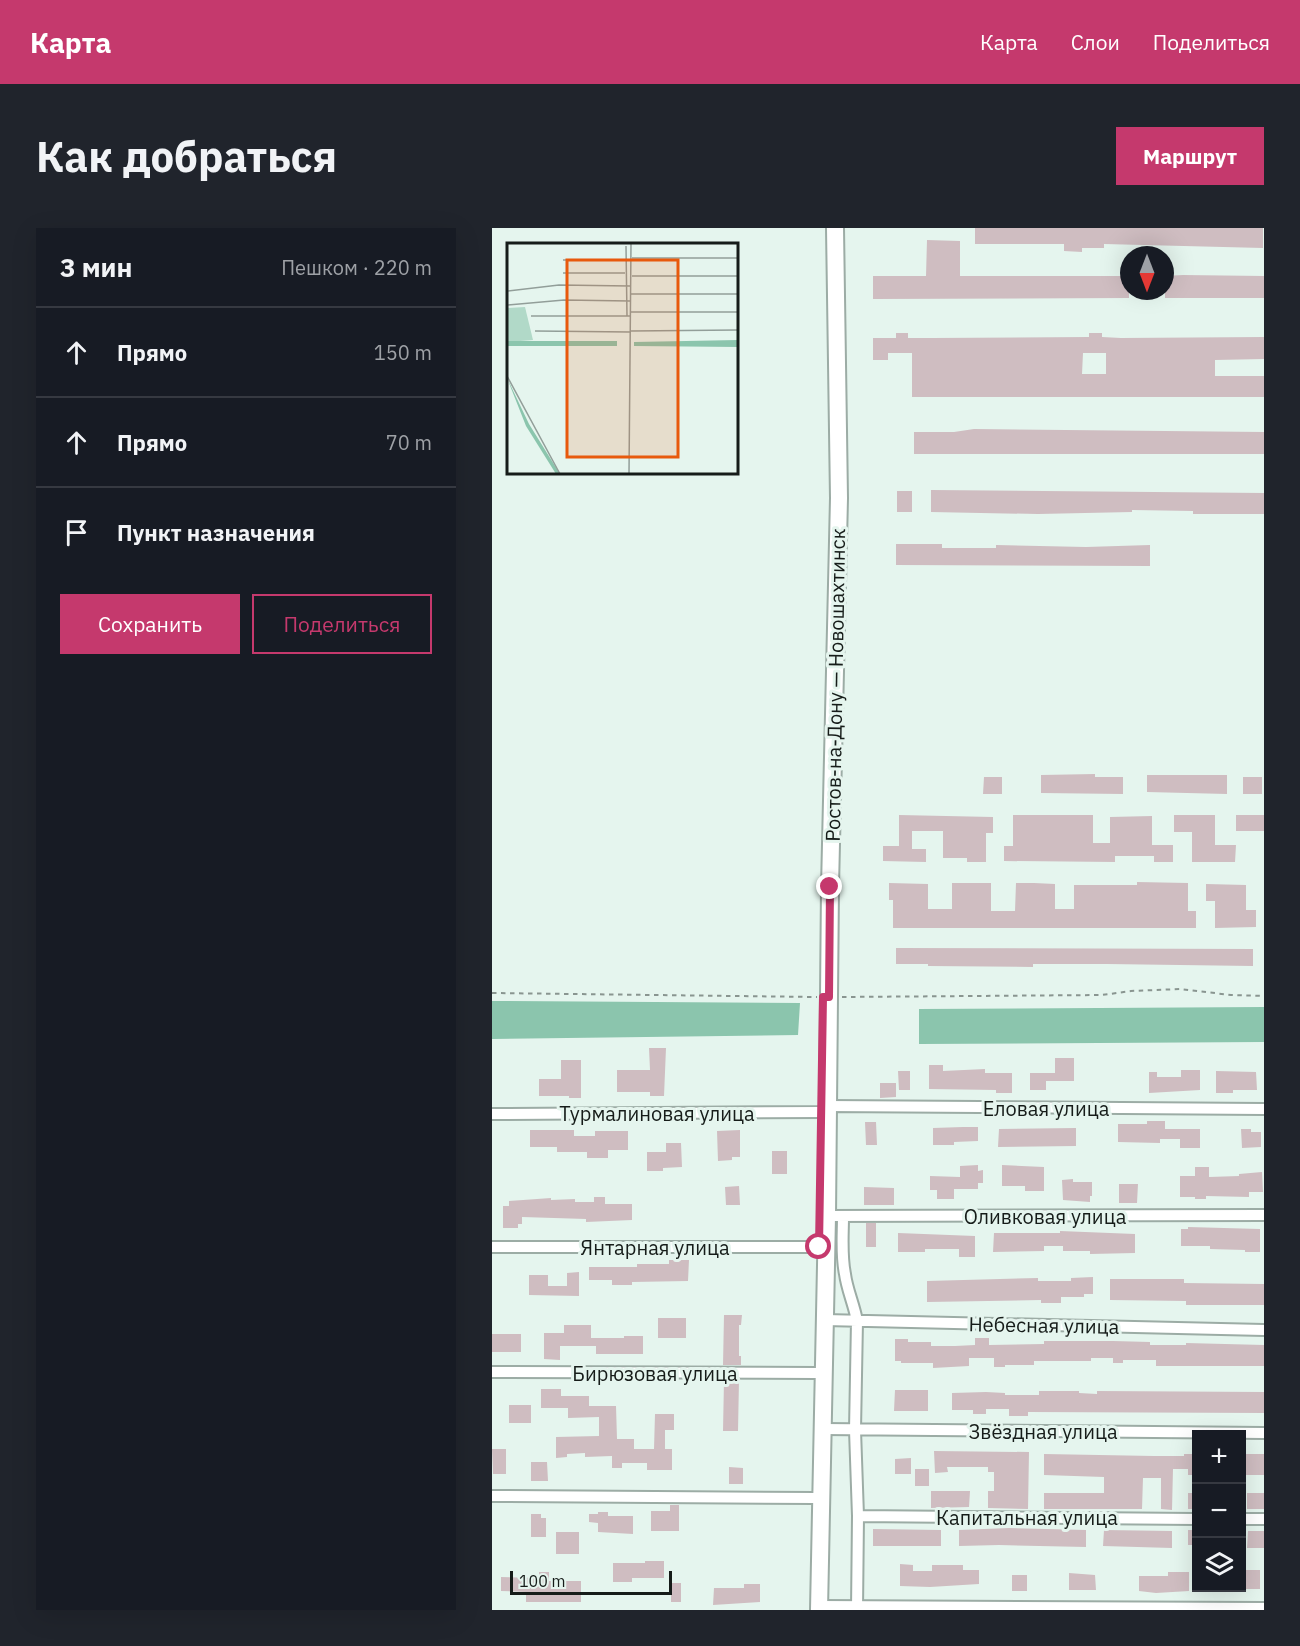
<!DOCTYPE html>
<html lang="ru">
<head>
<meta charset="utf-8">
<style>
	:root { --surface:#171b24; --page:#20242c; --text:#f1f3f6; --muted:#9ea1a6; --line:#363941; --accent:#c5396d }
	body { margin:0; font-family:"IBM Plex Sans",sans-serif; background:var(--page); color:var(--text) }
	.controls { position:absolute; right:18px; bottom:18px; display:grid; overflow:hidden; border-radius:0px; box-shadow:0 6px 24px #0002 }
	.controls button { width:54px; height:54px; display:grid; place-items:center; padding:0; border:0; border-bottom:2px solid var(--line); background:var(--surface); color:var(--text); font:30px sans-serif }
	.compass { position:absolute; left:628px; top:18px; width:54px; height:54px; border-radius:50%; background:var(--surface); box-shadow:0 6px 24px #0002; rotate:180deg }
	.scale { position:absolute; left:18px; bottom:15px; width:162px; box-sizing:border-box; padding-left:6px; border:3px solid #161c19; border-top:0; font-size:16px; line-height:21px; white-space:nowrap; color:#161c19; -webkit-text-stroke:4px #e5f5ee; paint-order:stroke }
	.stop { position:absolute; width:18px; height:18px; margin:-14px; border:4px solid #c5396d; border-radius:50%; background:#fff }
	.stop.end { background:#c5396d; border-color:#fff; box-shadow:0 2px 6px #0008 }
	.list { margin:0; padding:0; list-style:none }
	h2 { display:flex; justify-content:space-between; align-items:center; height:78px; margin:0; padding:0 24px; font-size:26px }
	h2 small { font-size:20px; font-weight:400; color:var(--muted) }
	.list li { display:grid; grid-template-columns:39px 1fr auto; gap:18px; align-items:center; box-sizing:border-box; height:90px; padding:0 24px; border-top:2px solid var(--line) }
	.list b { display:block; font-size:22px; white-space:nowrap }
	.list em { font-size:20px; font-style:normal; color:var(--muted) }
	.actions { display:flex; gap:12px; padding:18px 24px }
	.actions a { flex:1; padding:14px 0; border:2px solid var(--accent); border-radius:0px; text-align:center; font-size:21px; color:var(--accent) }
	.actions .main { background:var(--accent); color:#fff }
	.icon { flex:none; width:33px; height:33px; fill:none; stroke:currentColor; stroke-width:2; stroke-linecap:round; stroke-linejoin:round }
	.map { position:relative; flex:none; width:772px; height:1382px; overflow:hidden; border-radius:0px }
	header { display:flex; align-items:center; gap:36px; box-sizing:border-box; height:84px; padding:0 30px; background:var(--accent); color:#fff }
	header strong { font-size:28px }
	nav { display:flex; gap:33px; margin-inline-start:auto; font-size:21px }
	.intro { display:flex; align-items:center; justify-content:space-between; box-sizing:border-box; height:144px; padding:0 36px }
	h1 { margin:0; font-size:42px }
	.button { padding:15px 27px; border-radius:0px; background:var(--accent); color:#fff; font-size:21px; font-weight:700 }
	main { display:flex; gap:36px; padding:0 36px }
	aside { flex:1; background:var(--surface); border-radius:0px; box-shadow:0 6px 24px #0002 }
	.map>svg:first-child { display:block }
</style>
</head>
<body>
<header>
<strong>Карта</strong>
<nav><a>Карта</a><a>Слои</a><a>Поделиться</a></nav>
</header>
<div class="intro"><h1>Как добраться</h1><a class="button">Маршрут</a></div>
<main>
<aside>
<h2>3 мин<small>Пешком · 220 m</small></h2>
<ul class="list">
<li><svg class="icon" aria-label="ahead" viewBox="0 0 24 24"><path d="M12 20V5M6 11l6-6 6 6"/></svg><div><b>Прямо</b></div><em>150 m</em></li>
<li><svg class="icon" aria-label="ahead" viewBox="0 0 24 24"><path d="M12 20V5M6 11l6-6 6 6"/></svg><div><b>Прямо</b></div><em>70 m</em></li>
<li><svg class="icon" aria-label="arrive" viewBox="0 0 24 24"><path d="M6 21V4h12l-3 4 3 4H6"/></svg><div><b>Пункт назначения</b></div></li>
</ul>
<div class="actions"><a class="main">Сохранить</a><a>Поделиться</a></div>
</aside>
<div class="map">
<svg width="772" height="1382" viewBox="0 0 772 1382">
	<rect width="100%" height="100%" fill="#e5f5ee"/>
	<path fill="#8bc5ad" d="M0,773L308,775L306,807L0,811Z
		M772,779V814L427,816V781Z"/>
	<path fill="#cfbdc1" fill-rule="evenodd" d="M483,0H771V20L612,16V20H590V24L572,23V16H483Z
		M435,12L468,13V48H637V70L381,71V48H434Z
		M691,47L772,48V70H673V48Z
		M404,105H416V110H440L597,109V105H610V109L629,110L772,109V131L723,132V148H772V169H420V125H396V132H381V110H404ZM591,125H614V146H590Z
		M482,201L772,204V226H422V204H462Z
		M439,262L772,265V286H701V283L640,282V284L546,286L439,284Z
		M405,263H420V284H405Z
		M404,316H450V320H504V317L594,319L658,317V338L404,337Z
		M603,546V549H631V566L549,565V547Z
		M655,547H735V566L655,564Z
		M492,549H510V566H491Z
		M751,549H770V566H751Z
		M407,587L501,589V605H494V634H475V630H451V603H420V621H434V634L391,633V618H407Z
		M521,587H601V615H618V589L660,588V617H681V634H662V628H623V634L512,633V618H521Z
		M682,587H723V617H744L743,634H700V604H682Z
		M744,587H772V603H744Z
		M645,654L696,655V683H704V700H401V672H397V655L436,656V681H460V655H499V683H523L524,655H542L563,656V681H582V657H645Z
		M714,656L754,657V682H764V699L723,700V673H714Z
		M404,720L761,721V738L615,736H541V739L436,738V736H404Z
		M157,820H174L172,868H158V864H125V842H158Z
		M563,830H582V853H554V862H538V845H563Z
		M69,832H89V870H77V868H47V851H69Z
		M437,837H451V843L493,841V845H520V865H504V862L437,861Z
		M689,842H708V862L657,865V844H665V849H689Z
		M406,843H418V862H407Z
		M724,843L764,844L765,862H741V865H724Z
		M388,855H404V869L388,870Z
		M655,893H673V901H708V920H688V911H668V915L626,914V896H655Z
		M373,894H384L385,917H374Z
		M471,899H486V913L462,914V917H441V900Z
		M584,900V918L506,919L507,901Z
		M749,901H759V904H769V919L750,920Z
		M38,902H82V908H103V903H136V922H116V930H95V924H65V919H38Z
		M248,902V929H240V932L226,933L225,903Z
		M174,915H189L190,939L171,940V943H155V924H174Z
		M280,923H295V946H280Z
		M486,937V943L491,942V955H486V961H462V971H445V962H438V948L468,949V938Z
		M510,937L552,939V963H533V958H510Z
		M703,939H717V949L747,948V946L770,944L771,964H757V969L714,968V971H703V969H688V948H703Z
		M581,951V954H600V968H598V974L571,972L570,952Z
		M627,956H646L645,975H627Z
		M247,958L248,977H234L233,959Z
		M372,959L402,960V977H372Z
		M102,969H113V976H140V992L94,994V991L30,989V996H26V1000H11V978H17V973L59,970V972L83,971V974H102Z
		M374,995H384V1019H374Z
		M696,999L768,1001V1024H753V1022L718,1021V1018H689V1001H696Z
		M568,1003L643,1006V1025L598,1026V1023H571V1018H552V1023L501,1024L502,1005H568Z
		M406,1005L483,1008V1029H467V1021H433V1024H406Z
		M177,1032H197L196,1053L140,1054V1057H120V1052H97V1039H145V1036H177Z
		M87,1044V1068L37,1067V1047H56V1058H75V1045Z
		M601,1049V1066H592V1069H569V1075H549V1072L435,1074V1053L546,1050V1053H579V1050Z
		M618,1051H692V1055L772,1056V1077H694V1073L618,1072Z
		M232,1087H250L249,1097H247V1128H249V1137H231Z
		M166,1090H194V1110H166Z
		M72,1097H99V1110H132V1108H151V1126H104V1118H68V1132L52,1131V1105H72Z
		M0,1106H29V1124H0Z
		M483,1110H497V1117L552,1116V1113H621L658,1114V1117H694V1115L772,1117V1138H664V1132H631V1135H621V1130H599V1133H542V1137H513V1139H502V1130H477V1138L441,1140V1135H409V1133H403V1111H416V1114H439V1118H463L483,1117Z
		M232,1152H247L246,1203H231Z
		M49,1161H69V1168H97V1178H124L125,1211H142V1221H162L163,1186H182V1202H173V1221H180V1242H155V1235H130V1240H120V1228L93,1229V1225L75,1226V1229L64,1230V1209L107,1208V1189L76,1190V1180H49Z
		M403,1162H436V1183H402Z
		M547,1163H587V1165L605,1166V1163L772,1164V1185L536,1184V1188H517V1181H494V1186H481V1182H460V1165L494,1164L513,1165V1167H547Z
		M17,1177H39V1195H17Z
		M0,1221H14V1246H1Z
		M442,1223L537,1224L536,1281L496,1280V1263H502V1244H496V1239H455L456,1244L443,1245Z
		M552,1226L662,1228H692V1226H705V1247H696V1241H681L680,1282L669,1281V1250H651L650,1281H552V1265H612V1249L552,1247Z
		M751,1226H772V1247H751Z
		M419,1230V1246H403V1231Z
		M39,1234H55L56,1253H39Z
		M237,1239L251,1240V1256H237Z
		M423,1241H437V1258H423Z
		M439,1263H478L477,1279L439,1280Z
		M696,1265H705V1281H696Z
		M755,1265H772V1281H755Z
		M178,1277H187V1303H159V1283H178Z
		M106,1284H116V1288H141V1306L106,1304V1295L97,1294V1286H106Z
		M39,1286H49V1290H54V1309H39Z
		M517,1300L594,1302V1319L507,1317L467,1318V1302Z
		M381,1301L449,1302V1318H381Z
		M612,1302L680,1303V1320L611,1318Z
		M696,1302H705V1317H696Z
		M756,1303H772V1320H755Z
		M64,1304H87V1326H64Z
		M153,1333H172V1350H140V1354H121V1335H153Z
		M408,1336L421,1337V1343H440V1337H471V1342H487V1356L438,1359L408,1358Z
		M750,1342H768V1361H750Z
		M47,1344H57V1353H89V1374H34V1364L9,1363V1349L47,1350Z
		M676,1344H697V1363L664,1365L647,1363V1348H676Z
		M577,1345L603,1347L604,1362H577Z
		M520,1347H535V1363H520Z
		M179,1355H189V1374H179Z
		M252,1356H268V1374L221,1377L222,1360H252Z"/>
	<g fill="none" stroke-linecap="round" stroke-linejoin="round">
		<defs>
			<path id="minor" d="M335,878L772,881
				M0,886L330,884
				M335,988L772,987
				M351,988C351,1007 349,1027 353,1046C355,1062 362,1076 365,1093L363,1202L366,1288L365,1382
				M0,1019H327
				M333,1092L772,1102
				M0,1144L326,1145
				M331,1201L772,1205
				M0,1268L323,1270
				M366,1288L704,1291
				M750,1291H772
				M327,1378L772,1380"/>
			<path id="primary" d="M327,1382L335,988L338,659L347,270L343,0"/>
		</defs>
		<use href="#minor" stroke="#9caca5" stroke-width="14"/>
		<use href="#primary" stroke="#9caca5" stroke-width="20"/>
		<path stroke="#899590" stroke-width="2" stroke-dasharray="4.5 4.5" stroke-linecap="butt" d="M0,765L325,769
			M350,769L610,767L639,763L688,761L739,767L772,768"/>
		<use href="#minor" stroke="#fff" stroke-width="10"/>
		<use href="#primary" stroke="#fff" stroke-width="16"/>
	</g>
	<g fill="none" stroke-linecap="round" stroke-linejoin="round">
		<path stroke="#c5396d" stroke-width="8" d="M327,1019L331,769H337L338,659"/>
	</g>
	<g text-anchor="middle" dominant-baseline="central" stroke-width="6" stroke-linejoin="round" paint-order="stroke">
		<g font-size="20" fill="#161c19" stroke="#e5f5ee">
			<text transform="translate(343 457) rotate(-89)">Ростов-на-Дону — Новошахтинск</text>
			<text x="554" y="880">Еловая улица</text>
			<text x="165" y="885">Турмалиновая улица</text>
			<text x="553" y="988">Оливковая улица</text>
			<text x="163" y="1019">Янтарная улица</text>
			<text transform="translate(552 1097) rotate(1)">Небесная улица</text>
			<text x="163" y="1145">Бирюзовая улица</text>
			<text x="551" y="1203">Звёздная улица</text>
			<text x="535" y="1289">Капитальная улица</text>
		</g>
	</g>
	<g transform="translate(15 15)">
		<rect width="231" height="231" fill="#e5f5ee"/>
		<path d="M18,64L26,97L0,99V65Z" fill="#b1d9c8"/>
		<path d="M231,97V104L127,103V99ZM0,98H110V103H0ZM0,135L22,181L53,231H49L19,183Z" fill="#8bc5ad"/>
		<path fill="none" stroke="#929e99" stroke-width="1.5" d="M119,3L120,73M125,15H231M56,17H121M56,30H118M125,33H231M0,48L52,42L123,43M124,51H231M0,62L57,57L123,58M124,69H231M24,73H123M28,88L123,89M124,88L231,87M0,133L53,231M122,231L124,0"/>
		<path fill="#e8590c" fill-opacity="0.15" stroke="#e8590c" stroke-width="3" d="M60,17H171V214H60Z"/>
		<rect width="231" height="231" fill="none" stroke="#161c19" stroke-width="3"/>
	</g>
</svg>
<div class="controls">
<button>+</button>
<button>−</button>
<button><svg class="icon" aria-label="layers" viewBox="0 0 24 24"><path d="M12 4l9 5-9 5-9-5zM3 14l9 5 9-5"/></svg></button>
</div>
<svg class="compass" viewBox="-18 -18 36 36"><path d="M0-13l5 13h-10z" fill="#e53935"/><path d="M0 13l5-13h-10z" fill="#9ea1a6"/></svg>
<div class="scale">100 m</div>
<div class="stop" style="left:327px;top:1019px"></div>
<div class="stop end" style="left:338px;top:659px"></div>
</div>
</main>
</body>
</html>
